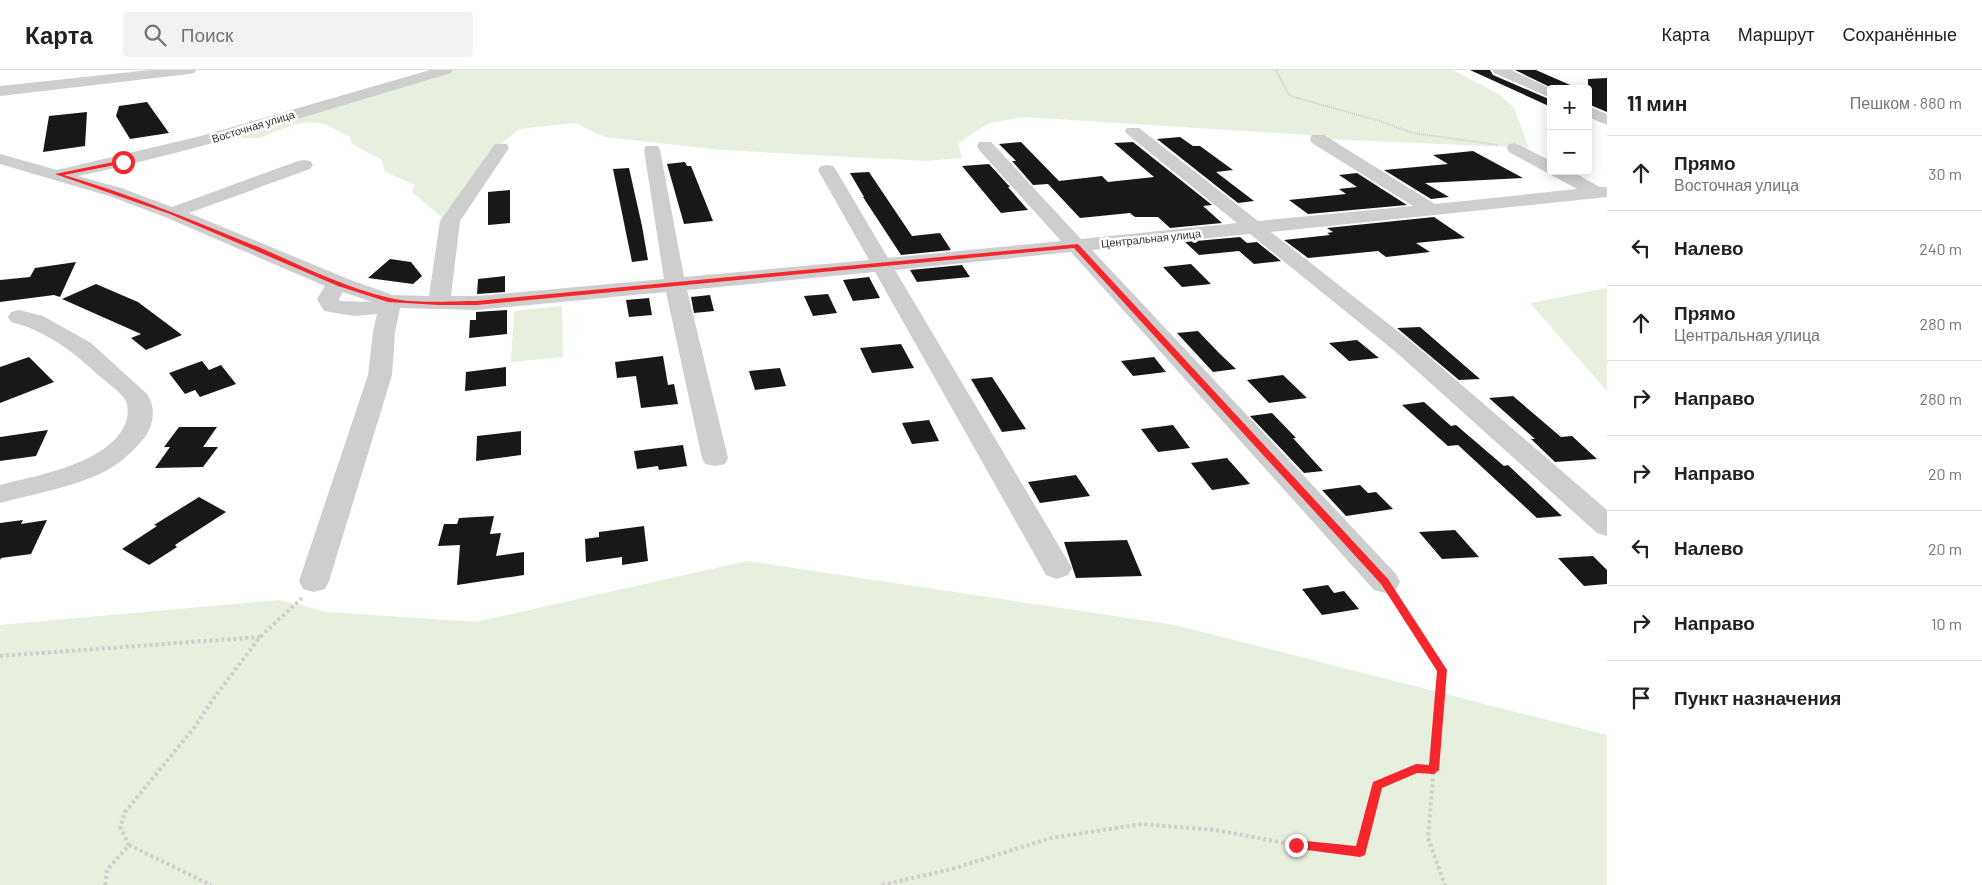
<!DOCTYPE html>
<html lang="ru">
<head>
<meta charset="utf-8">
<style>
	:root { --surface:#fff; --page:#f2f2f2; --text:#202124; --muted:#757577; --line:#e0e0e0 }
	body { margin:0; font-family:Barlow,sans-serif; background:var(--page); color:var(--text) }
	.controls { position:absolute; right:15px; top:15px; display:grid; overflow:hidden; border-radius:5px; box-shadow:0 2px 12px #0003 }
	.controls button { width:45px; height:45px; display:grid; place-items:center; padding:0; border:0; border-bottom:1px solid var(--line); background:var(--surface); color:var(--text); font:25px sans-serif }
	.stop { position:absolute; width:15px; height:15px; margin:-11px; border:4px solid #f5272d; border-radius:50%; background:#fff }
	.stop.end { background:#f5272d; border-color:#fff; box-shadow:0 1px 5px #0008 }
	.list { margin:0; padding:0; list-style:none }
	h2 { display:flex; justify-content:space-between; align-items:center; height:65px; margin:0; padding:0 20px; font-size:21px }
	h2 small { font-size:16px; font-weight:400; color:var(--muted) }
	.list li { display:grid; grid-template-columns:32px 1fr auto; gap:15px; align-items:center; box-sizing:border-box; height:75px; padding:0 20px; border-top:1px solid var(--line) }
	.list b { display:block; font-size:19px; white-space:nowrap }
	.list p { margin:0; font-size:16px; white-space:nowrap; color:var(--muted) }
	.list em { font-size:16px; font-style:normal; color:var(--muted) }
	.icon { flex:none; width:28px; height:28px; fill:none; stroke:currentColor; stroke-width:2; stroke-linecap:round; stroke-linejoin:round }
	.map { position:relative; flex:none; width:1607px; height:815px; overflow:hidden }
	header { display:flex; align-items:center; gap:30px; box-sizing:border-box; height:70px; padding:0 25px; background:var(--surface); border-bottom:1px solid var(--line) }
	header strong { font-size:24px }
	nav { display:flex; gap:28px; margin-inline-start:auto; font-size:18px }
	.search { width:350px; height:45px; background:var(--page); display:flex; align-items:center; gap:12px; box-sizing:border-box; padding:0 18px; border-radius:5px; color:var(--muted); font-size:19px }
	main { display:flex }
	aside { flex:1; background:var(--surface) }
	.map>svg:first-child { display:block }
</style>
</head>
<body>
<header>
<strong>Карта</strong>
<div class="search"><svg class="icon" aria-label="search" viewBox="0 0 24 24"><circle cx="10" cy="10" r="6"/><path d="M15 15l6 6"/></svg>Поиск</div>
<nav><a>Карта</a><a>Маршрут</a><a>Сохранённые</a></nav>
</header>
<main>
<div class="map">
<svg width="1607" height="815" viewBox="0 0 1607 815">
	<rect width="100%" height="100%" fill="#fff"/>
	<path fill="#e7efdf" d="M455,0H1453L1499,24L1514,38L1529,78L1327,69L1308,65L1024,47L989,53L958,73L962,88L925,91L722,80L605,67L575,53L519,59L495,79L446,151L412,122L415,115L385,102L382,90L352,74L350,67L325,54L308,52L292,55L259,68H229L385,17Z
		M1607,218V321L1530,233Z
		M562,236L563,287L511,292L514,241Z
		M747,491L1175,555L1607,665V815H0V555L279,530L328,542L476,552Z"/>
	<path fill="#181818" d="M1470,0H1490L1493,5L1551,30V37Z
		M1515,0H1536L1577,18L1554,19Z
		M1607,8V42L1588,34V9Z
		M147,32L169,63L130,69L116,46L119,36Z
		M87,42L85,76L43,82L49,46Z
		M1180,67L1193,76H1200L1233,100L1216,102L1254,131L1238,133L1157,69Z
		M1021,72L1059,111L1102,106L1108,112L1154,107L1114,73L1133,72L1212,135L1203,136L1222,153L1170,158L1158,147H1135L1130,143L1080,148L1048,114L1033,115L1012,91H1016L999,74Z
		M1473,81L1523,108L1425,113L1449,127L1431,129L1384,100L1448,94L1433,85Z
		M685,92L687,96H691L713,151L684,154L667,94Z
		M989,94L1010,117H1008L1028,140L1001,143L962,96Z
		M629,98L642,156L648,190L632,192L613,99Z
		M869,102L912,166L940,163L951,180L901,185L863,127H864L850,103Z
		M1357,103L1407,135L1308,144L1289,130L1346,124L1339,119L1357,117L1339,105Z
		M510,120V153L488,155V122Z
		M1434,147L1465,168L1416,173L1430,182L1386,187L1378,181L1308,188L1284,170L1330,165L1327,163L1333,162L1327,158Z
		M1240,167L1247,173L1257,172L1281,191L1254,194L1239,181L1199,185L1185,172Z
		M390,189L411,192L422,206L413,214L368,208Z
		M76,192L60,227L54,225L0,232V210L30,207L35,198Z
		M1191,194L1211,214L1182,217L1163,197Z
		M962,195L970,207L917,212L910,200Z
		M505,206V222L477,224L478,209Z
		M869,207L880,228L853,231L843,210Z
		M96,214L138,232L182,265L146,280L131,268L141,264L62,229Z
		M828,224L837,243L813,246L804,226Z
		M710,225L714,241L694,243L691,227Z
		M649,228L652,245L629,247L626,230Z
		M507,240V264L469,268L470,250H476V242Z
		M1420,257L1480,309L1459,310L1397,258Z
		M1198,261L1219,283L1236,299L1213,302L1177,263Z
		M1357,270L1379,288L1349,291L1329,273Z
		M901,274L914,298L872,303L860,278Z
		M663,286L668,315L674,314L678,334L641,338L636,306L617,308L615,292Z
		M29,287L54,312L0,333V297Z
		M1154,287L1166,302L1133,306L1121,291Z
		M202,291L209,300L221,295L236,314L200,327L195,320L185,324L169,303Z
		M506,297V316L465,321L466,302Z
		M780,298L786,316L755,320L749,301Z
		M1283,305L1307,328L1269,333L1247,310Z
		M992,307L1026,359L1002,362L971,309Z
		M1513,326L1561,367L1572,366L1597,389L1555,392L1531,369H1535L1489,328Z
		M1424,332L1451,356L1456,355L1504,396L1508,395L1562,446L1537,448L1458,375L1448,376L1402,335Z
		M1272,343L1296,368H1293L1323,401L1304,403L1250,346Z
		M929,350L939,371L912,374L902,353Z
		M1173,355L1190,378L1158,382L1141,359Z
		M179,357H217L203,377H218L203,397L155,398L170,377H164Z
		M48,360L36,386L0,391V367Z
		M521,361V385L476,391L477,366Z
		M683,375L687,396L659,400L658,396L637,399L634,381Z
		M1227,388L1250,414L1212,420L1191,393Z
		M1076,405L1090,426L1040,433L1028,412Z
		M1360,415L1368,423L1376,422L1393,439L1346,446L1322,420Z
		M199,427L226,442L175,475L177,477L149,495L122,479L157,456L154,455Z
		M494,446L490,464L501,463L496,486L524,482V505L457,515L460,475L438,476L444,454H457L459,448Z
		M23,450L21,454L47,450L31,484L1,488L0,490V453Z
		M644,456L648,491L622,495V487L586,492L585,469L599,467V462Z
		M1455,460L1479,487L1442,489L1419,462Z
		M1127,470L1142,506L1076,508L1064,472Z
		M1593,486L1607,500V514L1584,516L1558,488Z
		M1328,515L1334,523L1344,521L1359,539L1322,545L1302,519Z"/>
	<g fill="none" stroke-linecap="round" stroke-linejoin="round">
		<path stroke="#cecece" stroke-width="2" stroke-dasharray="1 1" stroke-linecap="butt" d="M1276,0L1290,26L1380,51L1413,63L1498,75"/>
		<path stroke="#cecece" stroke-width="4" stroke-dasharray="3 3" stroke-linecap="butt" d="M1397,530L1442,600L1428,768L1445,815
			M0,586L260,567
			M129,775L211,815
			M105,815L107,800L129,775L120,757L125,742L194,658L213,629L260,567L302,528
			M882,815L952,799L1051,768L1142,754L1215,760L1296,775L1360,782L1377,715L1416,698L1434,700"/>
		<path fill="#cecece" fill-rule="evenodd" d="M150,0H196L194,3L189,4L0,26V16Z
			M430,0H453L451,3C327,40 204,79 78,106L121,118L172,137L298,91L304,90L310,91L313,95L310,99L189,143L348,209L393,225L429,226L440,151L495,74H507L509,78L460,151L451,226H477L664,209L644,80L646,76H658L660,80L684,207L869,190L818,100L821,96L827,95L833,96L836,100L888,188L1061,171L979,80L977,76L979,72H991L1081,169L1237,153L1127,64L1125,61L1127,58H1139L1258,151L1413,136L1312,73L1310,69L1312,65H1324L1435,134L1577,119L1509,82L1507,78L1509,74L1515,73L1551,91V101H1571L1600,117H1607V127L1271,162L1413,273L1607,440V466L1597,463L1397,283L1250,164L1092,180L1396,504L1400,512L1396,520L1385,523L1374,520L1071,182L895,200L1072,498L1068,505L1057,509L1046,505L875,202L687,220L728,388L725,394L715,396L705,394L702,388L666,222L477,240L400,238L395,262L392,305L329,511L325,519L314,522L303,519L299,511L368,305L373,262L377,244L354,246L324,241L317,229L325,216L165,147L109,126L0,94V84L57,100L201,66ZM343,222L372,232L340,231L339,229Z
			M1492,0H1511L1552,19L1551,28L1494,3Z
			M1588,36L1607,44V55L1588,47Z
			M19,240L43,246L91,273L147,324C156,337 154,354 145,367C136,378 126,388 114,396C85,415 34,424 0,433V415C38,405 114,393 127,349C128,344 128,335 126,331C120,321 106,312 98,305C73,281 44,260 11,252L8,247L11,242Z"/>
	</g>
	<path fill="#f5272d" d="M123,90L125,93L64,105C132,125 197,152 263,179C304,197 346,218 390,228C413,234 452,231 477,231L1078,174L1388,509L1447,600L1439,700L1434,704L1417,703L1382,718L1365,785L1360,787L1292,778L1291,775L1292,771L1296,770L1356,776L1373,712L1416,694L1429,695L1437,601L1381,514L1074,178L477,235H439L388,232L338,216L170,144L55,104Z"/>
	<g text-anchor="middle" dominant-baseline="central" stroke-width="5" stroke-linejoin="round" paint-order="stroke">
		<g font-size="11" fill="#313131" stroke="#fff">
			<text transform="translate(253 56) rotate(-17)">Восточная улица</text>
			<text transform="translate(1151 168) rotate(-6)">Центральная улица</text>
		</g>
	</g>
</svg>
<div class="controls">
<button>+</button>
<button>−</button>
</div>
<div class="stop" style="left:123px;top:92px"></div>
<div class="stop end" style="left:1296px;top:775px"></div>
</div>
<aside>
<h2>11 мин<small>Пешком · 880 m</small></h2>
<ul class="list">
<li><svg class="icon" aria-label="ahead" viewBox="0 0 24 24"><path d="M12 20V5M6 11l6-6 6 6"/></svg><div><b>Прямо</b><p>Восточная улица</p></div><em>30 m</em></li>
<li><svg class="icon" aria-label="left" viewBox="0 0 24 24"><path d="M17 20v-9H6M10 6l-5 5 5 5"/></svg><div><b>Налево</b></div><em>240 m</em></li>
<li><svg class="icon" aria-label="ahead" viewBox="0 0 24 24"><path d="M12 20V5M6 11l6-6 6 6"/></svg><div><b>Прямо</b><p>Центральная улица</p></div><em>280 m</em></li>
<li><svg class="icon" aria-label="right" viewBox="0 0 24 24"><path d="M7 20v-9h11M14 6l5 5-5 5"/></svg><div><b>Направо</b></div><em>280 m</em></li>
<li><svg class="icon" aria-label="right" viewBox="0 0 24 24"><path d="M7 20v-9h11M14 6l5 5-5 5"/></svg><div><b>Направо</b></div><em>20 m</em></li>
<li><svg class="icon" aria-label="left" viewBox="0 0 24 24"><path d="M17 20v-9H6M10 6l-5 5 5 5"/></svg><div><b>Налево</b></div><em>20 m</em></li>
<li><svg class="icon" aria-label="right" viewBox="0 0 24 24"><path d="M7 20v-9h11M14 6l5 5-5 5"/></svg><div><b>Направо</b></div><em>10 m</em></li>
<li><svg class="icon" aria-label="arrive" viewBox="0 0 24 24"><path d="M6 21V4h12l-3 4 3 4H6"/></svg><div><b>Пункт назначения</b></div></li>
</ul>
</aside>
</main>
</body>
</html>
